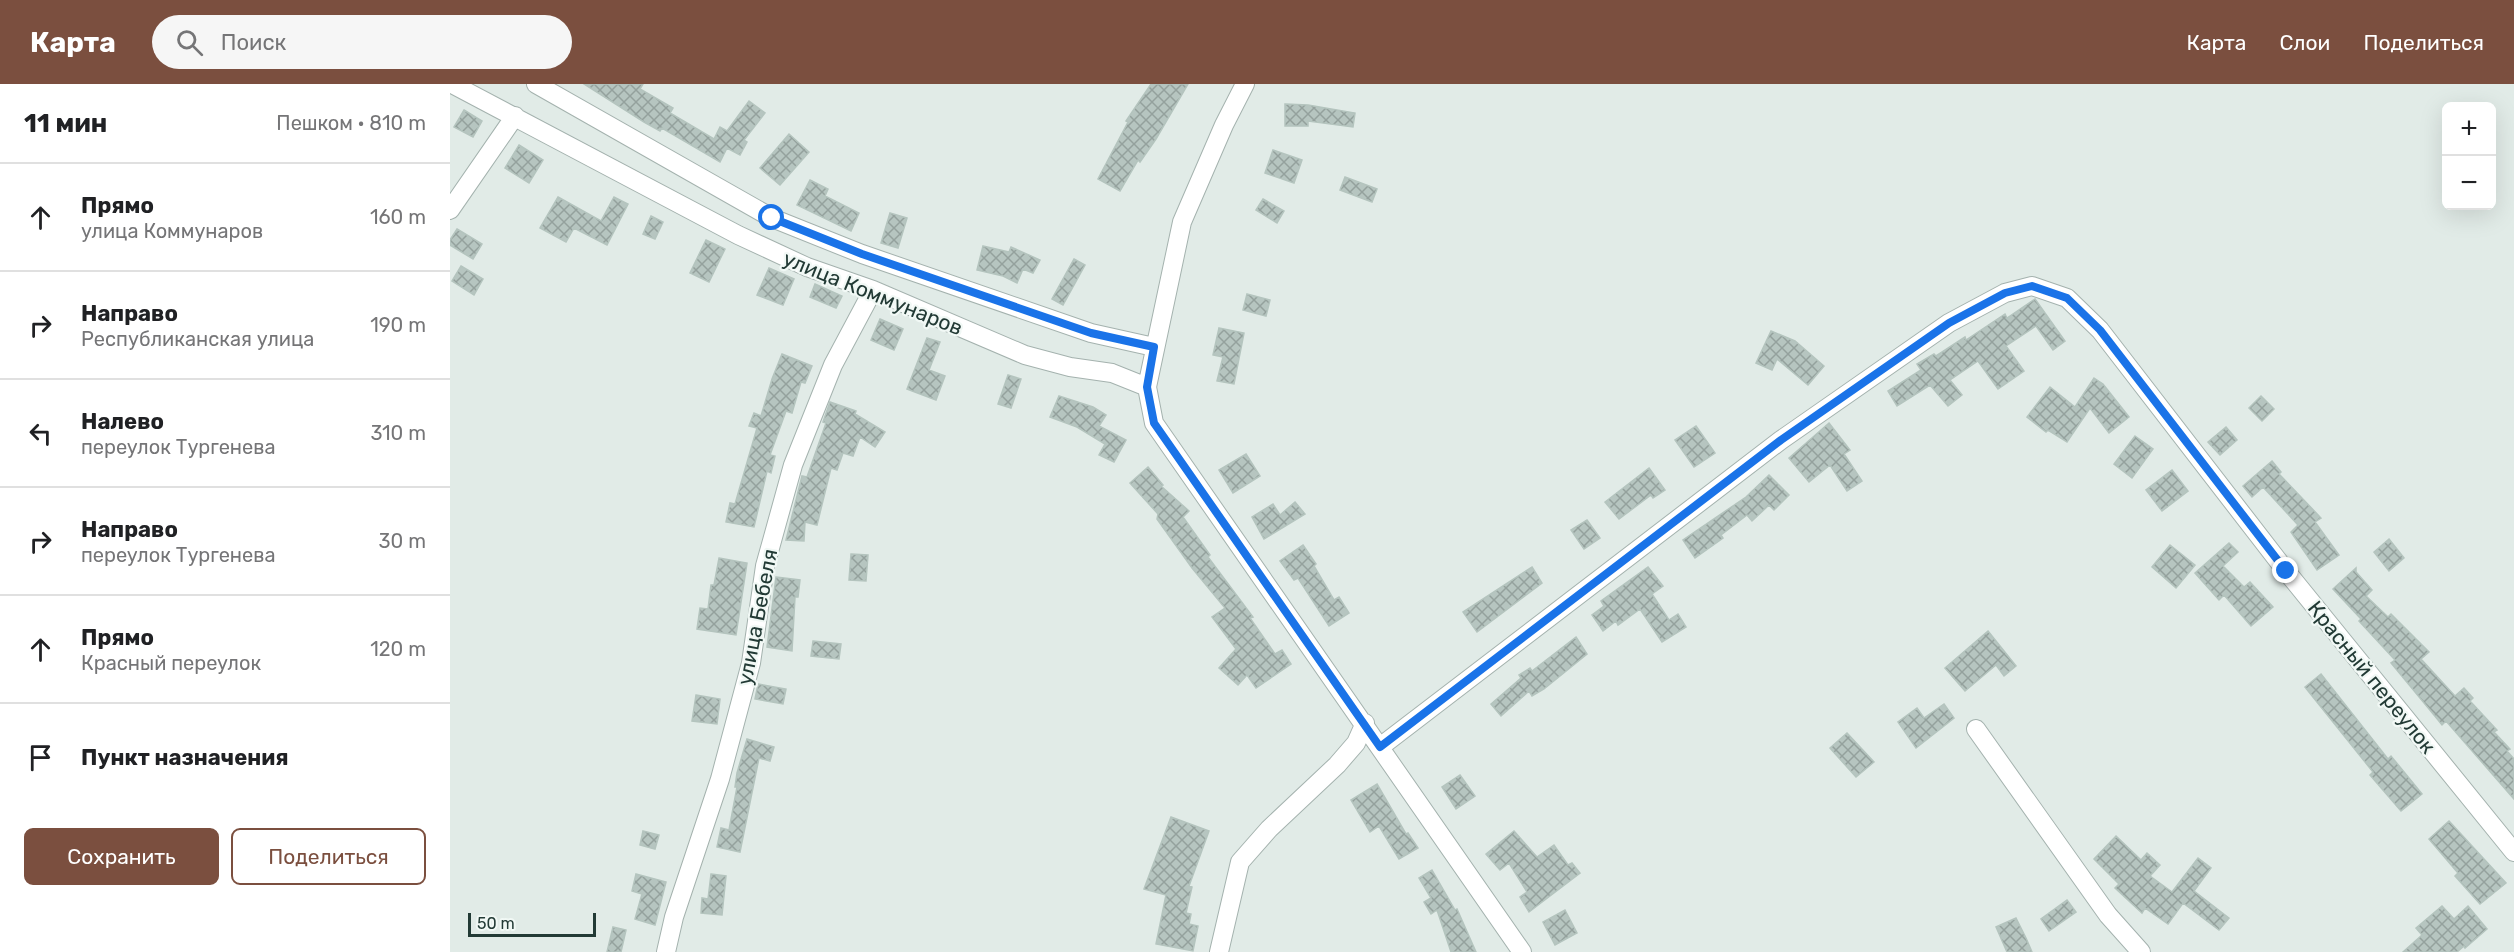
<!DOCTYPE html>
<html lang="ru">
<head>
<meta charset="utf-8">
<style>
	:root { --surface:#fff; --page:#f6f6f6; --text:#202124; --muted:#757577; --line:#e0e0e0; --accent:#7b4f3f }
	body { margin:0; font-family:Rubik,sans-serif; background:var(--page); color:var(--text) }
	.controls { position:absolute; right:18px; top:18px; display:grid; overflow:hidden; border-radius:9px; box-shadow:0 6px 24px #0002 }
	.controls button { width:54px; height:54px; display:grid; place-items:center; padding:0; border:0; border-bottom:2px solid var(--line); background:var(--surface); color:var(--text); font:30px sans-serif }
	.scale { position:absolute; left:18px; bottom:15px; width:128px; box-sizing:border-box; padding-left:6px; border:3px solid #223a35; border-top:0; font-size:16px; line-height:21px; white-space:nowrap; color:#223a35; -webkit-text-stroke:4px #f1f8f5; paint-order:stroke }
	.stop { position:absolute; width:18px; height:18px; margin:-14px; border:4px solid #1a73e8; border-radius:50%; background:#fff }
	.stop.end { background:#1a73e8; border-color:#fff; box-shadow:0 2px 6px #0008 }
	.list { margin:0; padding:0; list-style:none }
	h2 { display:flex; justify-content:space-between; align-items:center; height:78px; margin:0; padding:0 24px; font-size:26px }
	h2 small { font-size:20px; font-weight:400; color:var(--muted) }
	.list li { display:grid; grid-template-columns:39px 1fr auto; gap:18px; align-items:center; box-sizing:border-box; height:108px; padding:0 24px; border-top:2px solid var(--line) }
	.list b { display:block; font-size:22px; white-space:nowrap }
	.list p { margin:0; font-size:20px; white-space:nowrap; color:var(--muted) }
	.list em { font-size:20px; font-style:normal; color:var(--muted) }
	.actions { display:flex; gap:12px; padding:18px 24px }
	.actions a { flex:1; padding:14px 0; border:2px solid var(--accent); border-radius:9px; text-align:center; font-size:21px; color:var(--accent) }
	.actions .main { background:var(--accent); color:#fff }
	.icon { flex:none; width:33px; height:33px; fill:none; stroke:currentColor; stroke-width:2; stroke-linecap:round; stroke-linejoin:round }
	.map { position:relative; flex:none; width:2064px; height:868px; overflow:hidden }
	header { display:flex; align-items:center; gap:36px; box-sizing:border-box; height:84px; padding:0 30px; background:var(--accent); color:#fff }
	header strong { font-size:28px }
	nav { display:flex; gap:33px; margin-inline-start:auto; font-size:21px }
	.search { width:420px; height:54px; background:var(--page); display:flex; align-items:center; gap:15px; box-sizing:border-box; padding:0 21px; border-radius:33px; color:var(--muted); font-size:22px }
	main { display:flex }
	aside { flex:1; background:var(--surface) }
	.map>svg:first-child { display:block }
</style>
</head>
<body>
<header>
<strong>Карта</strong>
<div class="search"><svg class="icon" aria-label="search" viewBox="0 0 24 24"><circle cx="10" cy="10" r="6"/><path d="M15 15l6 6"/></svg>Поиск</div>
<nav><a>Карта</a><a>Слои</a><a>Поделиться</a></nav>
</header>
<main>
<aside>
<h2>11 мин<small>Пешком · 810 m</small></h2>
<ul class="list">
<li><svg class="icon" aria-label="ahead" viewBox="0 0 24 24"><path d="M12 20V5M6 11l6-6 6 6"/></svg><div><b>Прямо</b><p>улица Коммунаров</p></div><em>160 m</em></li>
<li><svg class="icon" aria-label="right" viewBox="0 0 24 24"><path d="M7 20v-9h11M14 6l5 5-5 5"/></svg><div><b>Направо</b><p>Республиканская улица</p></div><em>190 m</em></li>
<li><svg class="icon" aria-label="left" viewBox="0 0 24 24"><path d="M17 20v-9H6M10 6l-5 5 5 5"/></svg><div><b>Налево</b><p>переулок Тургенева</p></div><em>310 m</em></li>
<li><svg class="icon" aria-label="right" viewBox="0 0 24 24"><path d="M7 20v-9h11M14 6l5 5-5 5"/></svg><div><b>Направо</b><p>переулок Тургенева</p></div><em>30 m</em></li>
<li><svg class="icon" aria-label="ahead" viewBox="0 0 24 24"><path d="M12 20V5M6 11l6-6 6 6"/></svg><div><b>Прямо</b><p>Красный переулок</p></div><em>120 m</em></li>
<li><svg class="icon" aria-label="arrive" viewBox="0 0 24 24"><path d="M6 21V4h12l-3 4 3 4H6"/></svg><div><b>Пункт назначения</b></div></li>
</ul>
<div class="actions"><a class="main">Сохранить</a><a>Поделиться</a></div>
</aside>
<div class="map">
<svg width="2064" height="868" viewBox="0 0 2064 868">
	<defs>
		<pattern id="building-cross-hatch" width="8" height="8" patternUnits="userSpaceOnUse" patternTransform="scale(1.5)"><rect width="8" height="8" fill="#b6c5c0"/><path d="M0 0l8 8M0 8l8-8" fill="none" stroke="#94a19d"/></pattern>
	</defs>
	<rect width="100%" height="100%" fill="#e1ebe7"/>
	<path fill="url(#building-cross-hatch)" stroke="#b4c4be" stroke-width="1.5" d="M134,0H193L190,5L223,24L220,29L264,55L270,43L277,47L299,17L315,29L294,56L297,58L290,71L277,64L270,78L212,44L210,47L194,38Z
		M701,0H738L706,55L690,78L688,76L670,107L648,95L678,38L676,37Z
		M835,20L858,21L905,29L903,43L858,37V42H835Z
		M14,26L32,37L23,53L4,43Z
		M339,50L359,68L330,101L310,84Z
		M69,61L93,76L79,99L55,84Z
		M823,66L852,76L844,99L815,89Z
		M895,93L927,105L922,118L890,106Z
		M360,96L378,105L375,112L409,129L401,147L347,121Z
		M108,113L151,137L164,113L178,120L157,161L124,144L116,158L90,144Z
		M813,115L834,127L827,139L806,126Z
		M440,129L457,134L448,164L431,159Z
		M201,132L213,138L205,155L193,150Z
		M7,145L32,160L23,175L0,161V156Z
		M256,156L275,165L259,198L240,189Z
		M533,162L559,168L561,163L590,176L583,189L573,185L567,199L553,192L527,186Z
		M624,175L635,181L613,221L602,215Z
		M11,182L33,195L24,211L2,197Z
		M319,184L344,195L333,221L307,211Z
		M365,200L392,212L386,224L360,213Z
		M797,210L820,216L816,232L793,226Z
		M1585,215L1615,257L1603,266L1586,242L1556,262L1574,287L1548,305L1528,277L1500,296L1512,311L1498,322L1480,301L1447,322L1438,307L1471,286L1467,280L1484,270L1486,272L1515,253L1516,256L1555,230L1557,234Z
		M430,235L453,245L444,266L421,256Z
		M769,244L794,249L784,300L767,297L773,273L763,271Z
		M1321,247L1345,257L1374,282L1358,301L1327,275L1322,286L1306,279Z
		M477,254L490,258L479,286L495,292L486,316L457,305Z
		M332,270L362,282L355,299L351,298L342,329L336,327L320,371L325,372L321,389L317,387L304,443L276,438L280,419L285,420L307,344L299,342L304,329L311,332L322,295Z
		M558,291L571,295L561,324L548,320Z
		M1644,294L1653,300L1679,333L1659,349L1640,324L1617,358L1598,346L1596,348L1577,333L1600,303L1625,323Z
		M609,312L643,323L656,331L649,342L676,356L664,378L649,371L655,360L627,343L600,333Z
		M1811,312L1824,325L1812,337L1799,324Z
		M380,318L406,327L405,330L435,348L425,363L410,353L403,372L393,369L387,386L381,384L367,441L355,438L354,457L336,456L352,392L357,393L376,339L373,338Z
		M1379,339L1400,366L1394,370L1412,397L1397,407L1380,381L1359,398L1339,374Z
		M1246,342L1265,369L1244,383L1225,356Z
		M1776,343L1787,356L1770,371L1758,358Z
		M1685,352L1703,365L1682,394L1664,380Z
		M796,370L810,392L783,409L769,386Z
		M1822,377L1831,388L1829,390L1871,434L1865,438L1889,471L1867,486L1841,448L1848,441L1813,403L1802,413L1793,402Z
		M698,383L713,401L711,402L739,427L733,433L760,471L758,473L803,533L800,534L825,570L832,566L841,580L806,604L797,591L788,601L769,584L786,565L762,533L775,524L742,484L707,435L708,430L680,399Z
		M1199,384L1215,406L1203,414L1201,411L1169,435L1155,418Z
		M1722,386L1738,407L1712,427L1696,406Z
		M1319,391L1339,411L1324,426L1319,421L1302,437L1297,431L1271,451L1273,454L1245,474L1233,456L1296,413Z
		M845,418L855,430L814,455L802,433L823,420L830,431Z
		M1137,436L1150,454L1134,465L1121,446Z
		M1939,455L1954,474L1939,487L1924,468Z
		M1779,459L1788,468L1773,482L1794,503L1800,498L1823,523L1801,542L1774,511L1769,516L1745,489Z
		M853,461L866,480L864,482L884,516L889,513L899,529L879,542L848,494L844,496L830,477Z
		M1720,461L1745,481L1726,504L1702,483Z
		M401,470L418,471L416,497L399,496Z
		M269,474L297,479L286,551L247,545L250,524L258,525L261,501H264Z
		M1082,483L1092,499L1027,548L1013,528Z
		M1198,483L1213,502L1202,510L1219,536L1228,530L1236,543L1212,558L1190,525L1168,541L1166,537L1153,547L1142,531L1154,522L1151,517Z
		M1906,484V488L1922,506L1916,512L1938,533L1941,530L1979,568L1971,575L2005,612L2014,604L2023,614L2020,617L2047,646L2044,648L2060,665L2057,667L2064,675V715L1996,637L1992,641L1984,631L1941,579L1945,576L1909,537L1911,535L1883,505Z
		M326,493L350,496L348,513H345L342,567L317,563Z
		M1538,547L1566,582L1554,592L1546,581L1515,607L1495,584Z
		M1126,553L1137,570L1094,605L1082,612L1079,607L1051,632L1041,620L1071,594L1069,591L1080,584L1082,587Z
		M363,557L391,560L389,575L361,572Z
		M1871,590L1938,675L1941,672L1972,710L1951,727L1920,691L1923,688L1855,603Z
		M308,600L336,605L333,620L305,615Z
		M246,611L270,615L267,640L242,637Z
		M1494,620L1504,634L1466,664L1448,638L1467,624L1474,634Z
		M1397,649L1424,678L1406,693L1380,664Z
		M297,655L324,663L320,677L309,674L290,768L267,763L271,744L279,746L287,703H285L287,689Z
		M1010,691L1025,712L1006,725L992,703Z
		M927,700L956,750L958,749L968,764L949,775L929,742L920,748L901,716Z
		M721,733L759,747L739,802L742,803L736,829L741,830L739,840L748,842L743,867L706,860L716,811L694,805Z
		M1999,737L2056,799L2030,820L2005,792L2008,789L1979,755Z
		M193,747L209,751L205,765L190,761Z
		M1064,747L1087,773L1104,761L1118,781L1122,779L1130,789L1079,828L1070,813L1077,808L1059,779L1050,786L1036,770Z
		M1666,752L1691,776L1697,769L1710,781L1700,792L1722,808L1748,774L1761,784L1744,807L1779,834L1769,846L1733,819L1718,840L1695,824L1692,829L1665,804L1669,800L1644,775Z
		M982,786L1005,826L1007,825L1026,868H1001L987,826L981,830L974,818L981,814L969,794Z
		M186,790L216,798L205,841L185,835L192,810L182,807Z
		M261,790L276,792L272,831L251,829L252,814L258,815Z
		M1617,816L1626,828L1599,847L1591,835Z
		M1992,822L2004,835L2018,822L2037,845L2015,864L2014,862L2007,868H1953L1972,851L1966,844Z
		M1115,826L1127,849L1105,861L1093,838Z
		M1566,834L1576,854L1582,868H1557L1546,843Z
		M163,843L176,846L171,868H157Z"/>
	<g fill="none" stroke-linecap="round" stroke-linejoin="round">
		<defs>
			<path id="minor" d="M2,0L288,151L357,183L423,206L575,271L620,283L662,289L697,303
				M86,0L322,134L412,170L641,249L704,263
				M795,0L774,41L732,138L697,303L704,339L1072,868
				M0,126L65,32
				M1526,645L1658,831L1691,868
				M930,663L1331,356L1499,239L1555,209L1582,202L1617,214L1650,246L1836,487L2064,768
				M216,868L224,833L270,695L301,579L315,482L343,381L383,281L423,206
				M769,868L790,778L819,745L887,681L906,659L915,639"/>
		</defs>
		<use href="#minor" stroke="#a4b2ae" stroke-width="20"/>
		<use href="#minor" stroke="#fff" stroke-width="18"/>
	</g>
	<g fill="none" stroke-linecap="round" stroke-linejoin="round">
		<path stroke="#1a73e8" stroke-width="8" d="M322,134L412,170L641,249L704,263L697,303L704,339L930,663L1331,356L1499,239L1555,209L1582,202L1617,214L1650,246L1836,487"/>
	</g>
	<g text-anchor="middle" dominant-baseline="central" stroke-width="4.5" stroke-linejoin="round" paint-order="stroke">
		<g font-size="21" fill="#223a35" stroke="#f1f8f5">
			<text transform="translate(423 209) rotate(22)">улица Коммунаров</text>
			<text transform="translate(307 533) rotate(-79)">улица Бебеля</text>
			<text transform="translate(1922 593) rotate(51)">Красный переулок</text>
		</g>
	</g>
</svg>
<div class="controls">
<button>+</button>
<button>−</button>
</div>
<div class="scale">50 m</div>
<div class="stop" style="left:322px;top:134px"></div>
<div class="stop end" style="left:1836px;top:487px"></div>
</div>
</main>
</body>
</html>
